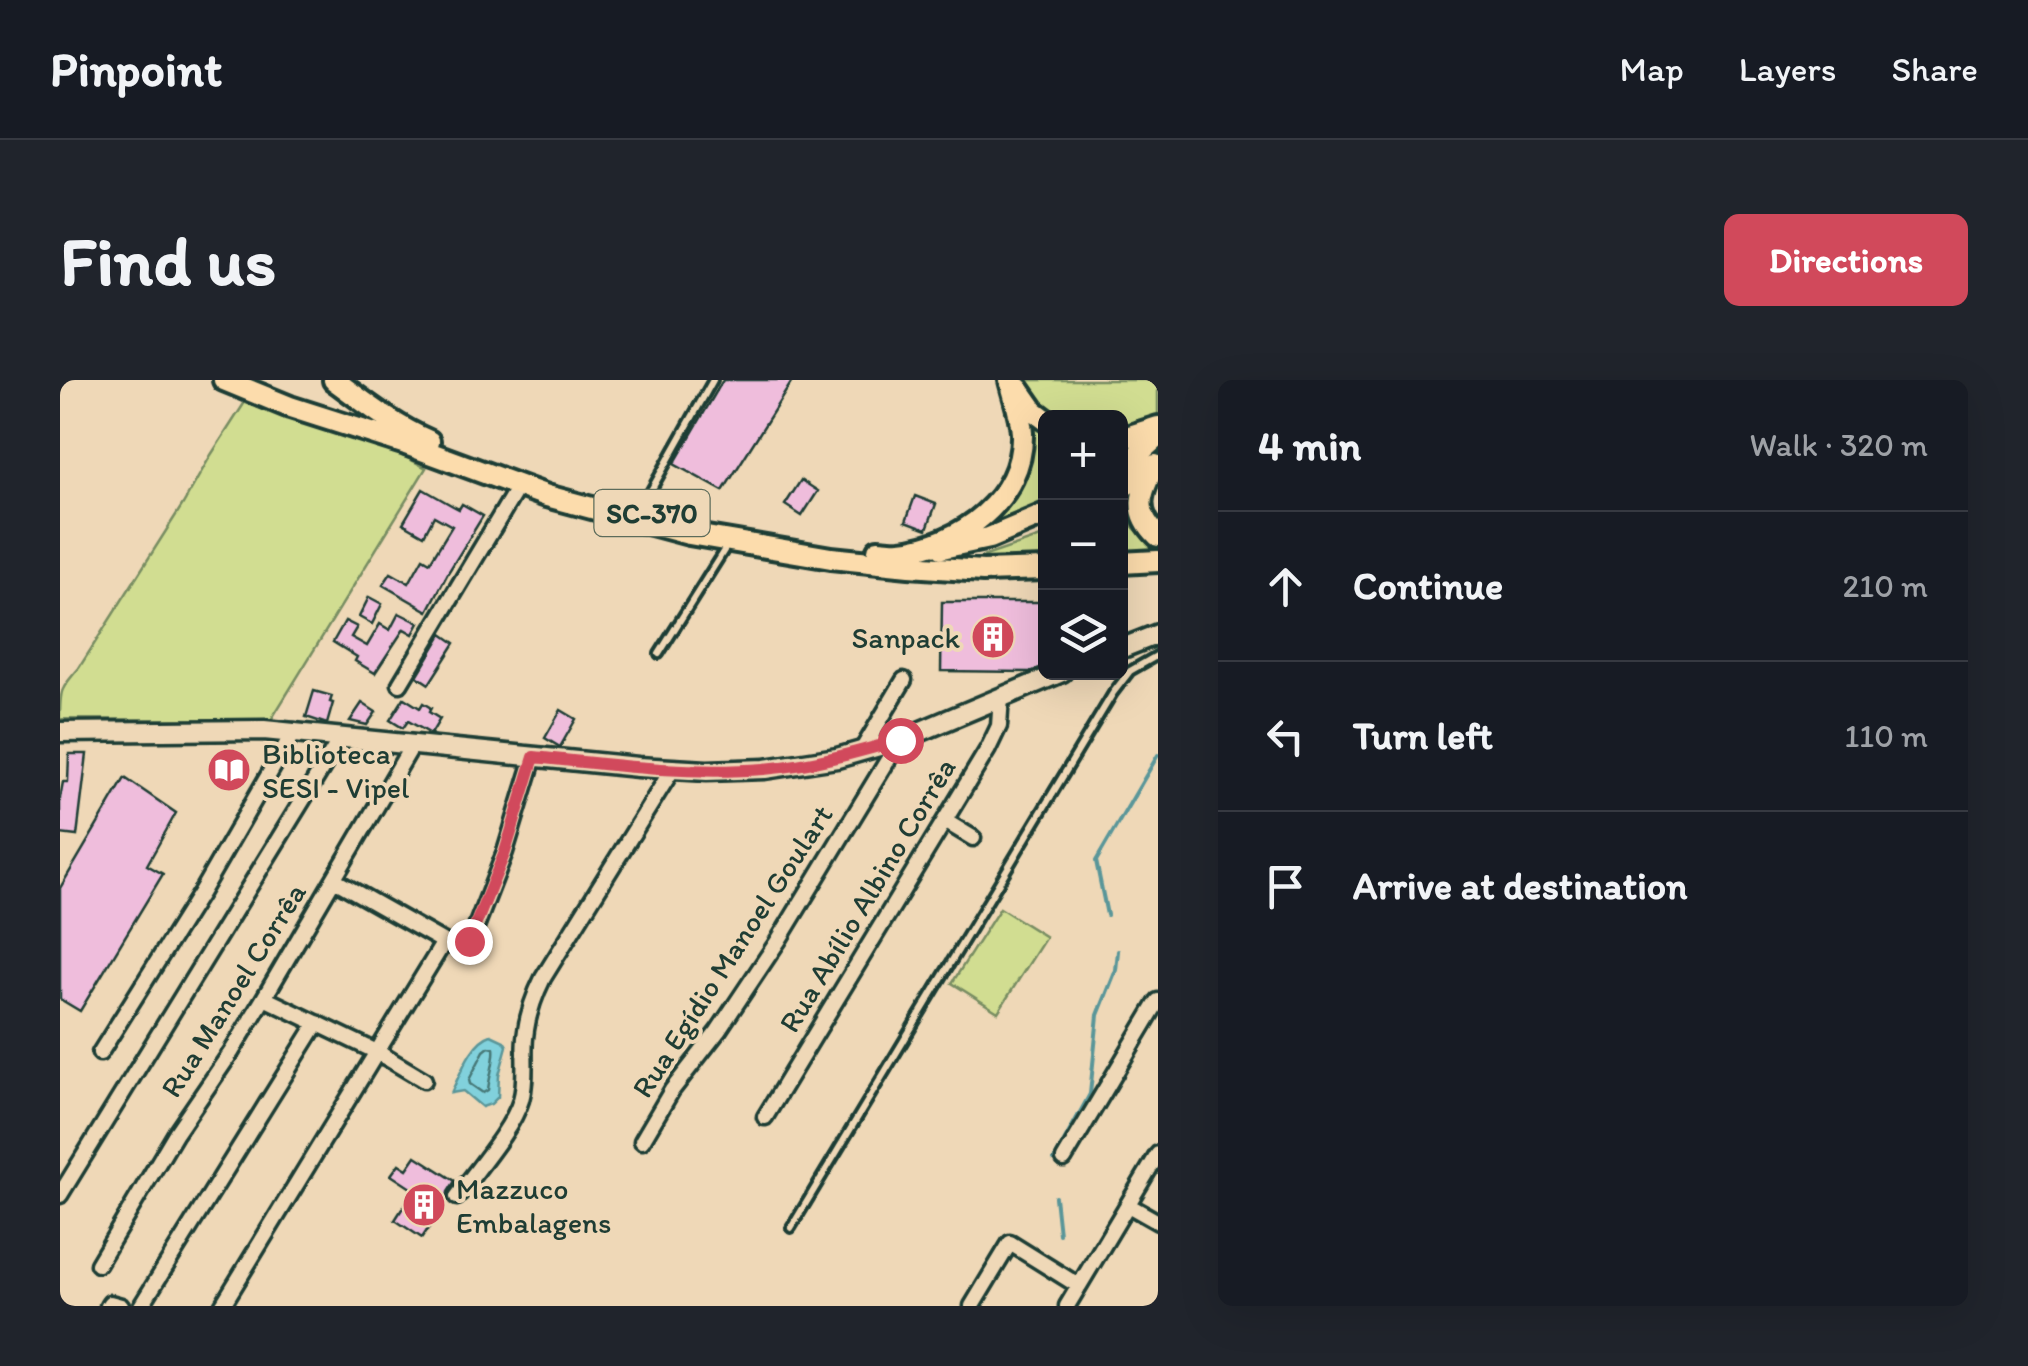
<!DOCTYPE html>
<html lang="en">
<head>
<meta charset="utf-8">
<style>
	:root { --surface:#171b24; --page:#20242c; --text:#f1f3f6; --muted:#9ea1a6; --line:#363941; --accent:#d1495b }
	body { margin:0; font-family:Itim,sans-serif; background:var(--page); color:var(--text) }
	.controls { position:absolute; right:30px; top:30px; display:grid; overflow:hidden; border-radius:15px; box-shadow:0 10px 40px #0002 }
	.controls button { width:90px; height:90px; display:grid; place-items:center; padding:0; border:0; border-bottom:2px solid var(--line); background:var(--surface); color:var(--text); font:50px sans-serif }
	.stop { position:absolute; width:30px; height:30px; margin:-22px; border:8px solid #d1495b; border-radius:50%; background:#fff }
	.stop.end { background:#d1495b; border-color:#fff; box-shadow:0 2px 10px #0008 }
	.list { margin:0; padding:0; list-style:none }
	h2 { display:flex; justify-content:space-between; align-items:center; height:130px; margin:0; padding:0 40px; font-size:42px }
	h2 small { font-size:32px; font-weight:400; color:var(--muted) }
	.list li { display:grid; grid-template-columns:65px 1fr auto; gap:30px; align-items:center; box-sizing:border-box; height:150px; padding:0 40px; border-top:2px solid var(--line) }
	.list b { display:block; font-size:38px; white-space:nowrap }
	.list em { font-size:32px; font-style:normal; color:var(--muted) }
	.icon { flex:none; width:55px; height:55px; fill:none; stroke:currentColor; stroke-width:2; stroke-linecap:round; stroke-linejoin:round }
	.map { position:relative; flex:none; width:1098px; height:926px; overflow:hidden; border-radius:15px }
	header { display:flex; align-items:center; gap:60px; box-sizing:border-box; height:140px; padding:0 50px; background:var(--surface); border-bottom:2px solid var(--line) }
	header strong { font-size:48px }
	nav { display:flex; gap:55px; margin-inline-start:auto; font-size:35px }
	.intro { display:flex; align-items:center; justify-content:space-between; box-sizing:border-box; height:240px; padding:0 60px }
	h1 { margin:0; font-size:70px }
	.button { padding:25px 45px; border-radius:15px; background:var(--accent); color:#fff; font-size:35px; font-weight:700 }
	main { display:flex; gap:60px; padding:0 60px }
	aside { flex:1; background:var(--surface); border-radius:15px; box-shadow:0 10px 40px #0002 }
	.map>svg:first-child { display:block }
</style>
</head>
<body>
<header>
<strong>Pinpoint</strong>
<nav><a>Map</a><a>Layers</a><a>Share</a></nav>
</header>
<div class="intro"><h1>Find us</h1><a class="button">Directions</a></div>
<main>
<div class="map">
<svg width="1098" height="926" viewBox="0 0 1098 926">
	<rect width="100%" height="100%" fill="#efd8b7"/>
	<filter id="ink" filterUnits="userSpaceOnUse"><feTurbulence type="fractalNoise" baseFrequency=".01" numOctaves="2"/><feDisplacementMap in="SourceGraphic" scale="20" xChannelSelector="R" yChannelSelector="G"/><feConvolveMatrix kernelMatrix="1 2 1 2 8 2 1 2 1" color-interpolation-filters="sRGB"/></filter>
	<g filter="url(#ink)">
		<path fill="#d1dd91" stroke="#788d62" stroke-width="2.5" d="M964,0H1098V39L1061,52L1060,38C1017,37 983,48 964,0Z
			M187,19L200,27L331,69L366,88L211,340L0,339C0,310 0,310 19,288L123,124L151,75Z
			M969,44L985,55V126L921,150L955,114L967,80Z
			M1075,105L1069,128L1072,146L1092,165H1098V173L1061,175V114Z
			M985,155V180L905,183L978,158Z
			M940,528L986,557L938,632L892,603Z"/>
		<path fill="#81d1dc" stroke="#5a9699" stroke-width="2.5" d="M431,655L444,661L447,666L439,695L438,717L431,724L422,727L403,711L391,713C400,695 411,661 431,655Z"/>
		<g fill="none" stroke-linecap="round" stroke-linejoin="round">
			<path stroke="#467877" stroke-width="2.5" d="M429,667L434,668C436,676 429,698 428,710L423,713L410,704L409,700L424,671Z"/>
			<path stroke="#5a9699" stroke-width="4" d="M1047,535L1036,481L1098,375
				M994,780L1030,714L1038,635L1056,590L1058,571
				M995,817L999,854"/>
		</g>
		<path fill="#efbddc" stroke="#1f3d34" stroke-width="2.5" d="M663,0H733L663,111L614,84Z
			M741,100L758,111L742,136L725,125Z
			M363,109L393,126L399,129L402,124L423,136L389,191L368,231L323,205L331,193L349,203L363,178L370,182L392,146L374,136L364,155L343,143Z
			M855,116L876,124L867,149L846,141Z
			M309,217L322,224L312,244L299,237Z
			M882,222H986V285L971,292L881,291Z
			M339,233L359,243L353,254L344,249L315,293L295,281L297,277L273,262L285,241L297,247L291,257L307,266L320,244L330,250Z
			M382,254L395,263L369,304L357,296Z
			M254,311L272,316L270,322L273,323L267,344L246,337Z
			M344,318L360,328L363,323L371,328L369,332L380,339L371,354L348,341L343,348L330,340Z
			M302,323L316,332L307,345L290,341Z
			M501,330L516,339L500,367L485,358Z
			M9,374H27L17,456L0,454V418L3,402H8Z
			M157,380H180V400H157Z
			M65,398L116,433L87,485L103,494L20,631L0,619V508Z
			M356,776L395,801L388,812L387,820L362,858L335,840L354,810L331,795L339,784L347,789Z"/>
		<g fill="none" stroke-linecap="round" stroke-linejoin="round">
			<defs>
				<path id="service" d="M580,130L653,0
					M599,274L668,164
					M731,848L1053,313L1070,291L1098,275"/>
				<path id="minor" d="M340,304L459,105
					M801,372L844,300
					M885,441L913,458
					M274,500L384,562
					M204,618L317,672L364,700
					M40,673L141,512L234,351
					M705,737L928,369L939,346L941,317
					M582,761L612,710L658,651L718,561L840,360
					M1004,779L1098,621
					M0,815L282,356
					M397,817C416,790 452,750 461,720C467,700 463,678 465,658C467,636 473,618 483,598L612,390
					M1068,825L1098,842
					M38,884L116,753L172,671L204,618L353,364
					M48,926L50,923L61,926
					M81,926L257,643
					M162,926L384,562C395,568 404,567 412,557L445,472L474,377
					M912,926L950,863L1019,906
					M1007,926L1098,774"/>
				<path id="tertiary" d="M1060,269L1098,254
					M0,352L204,350L578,387L647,391L705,389L777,378L840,360L1002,292"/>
				<path id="primary" d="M164,0L230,27L346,64L487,116L629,154L771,178L849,186L923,191L986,189
					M274,0C304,22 334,46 369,61
					M958,8L974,31L986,40
					M1060,59L1098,47
					M1095,85C1080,113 1073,132 1098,156
					M1060,90L1098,56
					M1060,109L1092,87
					M882,168L929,158L986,134
					M818,170C825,170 834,172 841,171C901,165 964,118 962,53C961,35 954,17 950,0
					M1060,183L1098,181"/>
			</defs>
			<use href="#service" stroke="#1f3d34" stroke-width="14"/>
			<use href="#minor" stroke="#1f3d34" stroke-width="21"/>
			<use href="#tertiary" stroke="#1f3d34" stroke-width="25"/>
			<use href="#primary" stroke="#1f3d34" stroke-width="28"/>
			<use href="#service" stroke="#efd8b7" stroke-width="6"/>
			<use href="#minor" stroke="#efd8b7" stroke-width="14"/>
			<use href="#tertiary" stroke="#efd8b7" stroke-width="18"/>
			<use href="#primary" stroke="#fcdcac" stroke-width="20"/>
		</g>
	</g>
	<g fill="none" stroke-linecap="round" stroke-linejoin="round" filter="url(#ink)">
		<path stroke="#d1495b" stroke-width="12" d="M409,561L445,472L474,377C550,385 627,395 704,389C751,385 795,373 840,360"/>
	</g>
	<defs>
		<symbol id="building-disc" viewBox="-11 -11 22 22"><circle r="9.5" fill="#d1495b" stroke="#efd8b7"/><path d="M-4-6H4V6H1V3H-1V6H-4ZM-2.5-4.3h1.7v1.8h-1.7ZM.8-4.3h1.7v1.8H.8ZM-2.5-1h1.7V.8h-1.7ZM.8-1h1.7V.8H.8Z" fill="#fff"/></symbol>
		<symbol id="library-disc" viewBox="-11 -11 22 22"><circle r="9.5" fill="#d1495b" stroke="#efd8b7"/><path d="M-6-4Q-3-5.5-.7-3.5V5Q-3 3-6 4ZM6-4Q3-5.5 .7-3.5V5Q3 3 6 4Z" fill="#fff"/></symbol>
	</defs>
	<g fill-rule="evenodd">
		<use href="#building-disc" x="908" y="232" width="50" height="50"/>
		<use href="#library-disc" x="144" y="365" width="50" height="50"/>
		<use href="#building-disc" x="339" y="800" width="50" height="50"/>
	</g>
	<g text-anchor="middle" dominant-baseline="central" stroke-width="8" stroke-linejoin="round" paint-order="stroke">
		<rect fill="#efd8b7" stroke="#5d6c5b" stroke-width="2.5" x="534.5" y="110" width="115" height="46" rx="8"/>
		<g font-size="28" font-weight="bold" fill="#1f3d34">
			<text x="592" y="133">SC-370</text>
		</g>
		<g font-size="30" fill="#1f3d34" stroke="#efd8b7" text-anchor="start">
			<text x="900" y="257" text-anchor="end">Sanpack</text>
			<text x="202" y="373">Biblioteca<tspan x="202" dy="34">SESI - Vipel</tspan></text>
			<text x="396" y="808">Mazzuco<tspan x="396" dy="34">Embalagens</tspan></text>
		</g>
		<g font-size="30" fill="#1f3d34" stroke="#efd8b7">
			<text transform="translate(807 515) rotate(-59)">Rua Abílio Albino Corrêa</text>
			<text transform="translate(672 571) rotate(-57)">Rua Egídio Manoel Goulart</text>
			<text transform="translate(173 610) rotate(-58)">Rua Manoel Corrêa</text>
		</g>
	</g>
</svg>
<div class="controls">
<button>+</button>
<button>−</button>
<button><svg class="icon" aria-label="layers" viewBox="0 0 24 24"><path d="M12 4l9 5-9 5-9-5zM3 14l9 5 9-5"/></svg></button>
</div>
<div class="stop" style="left:840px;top:360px"></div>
<div class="stop end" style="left:409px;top:561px"></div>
</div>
<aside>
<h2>4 min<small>Walk · 320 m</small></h2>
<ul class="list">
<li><svg class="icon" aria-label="ahead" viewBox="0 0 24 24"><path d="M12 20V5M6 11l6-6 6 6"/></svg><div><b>Continue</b></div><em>210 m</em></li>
<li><svg class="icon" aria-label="left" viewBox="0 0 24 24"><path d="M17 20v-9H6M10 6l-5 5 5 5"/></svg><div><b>Turn left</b></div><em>110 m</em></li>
<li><svg class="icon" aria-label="arrive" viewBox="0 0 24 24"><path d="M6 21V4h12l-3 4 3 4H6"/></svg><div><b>Arrive at destination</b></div></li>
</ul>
</aside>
</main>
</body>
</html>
